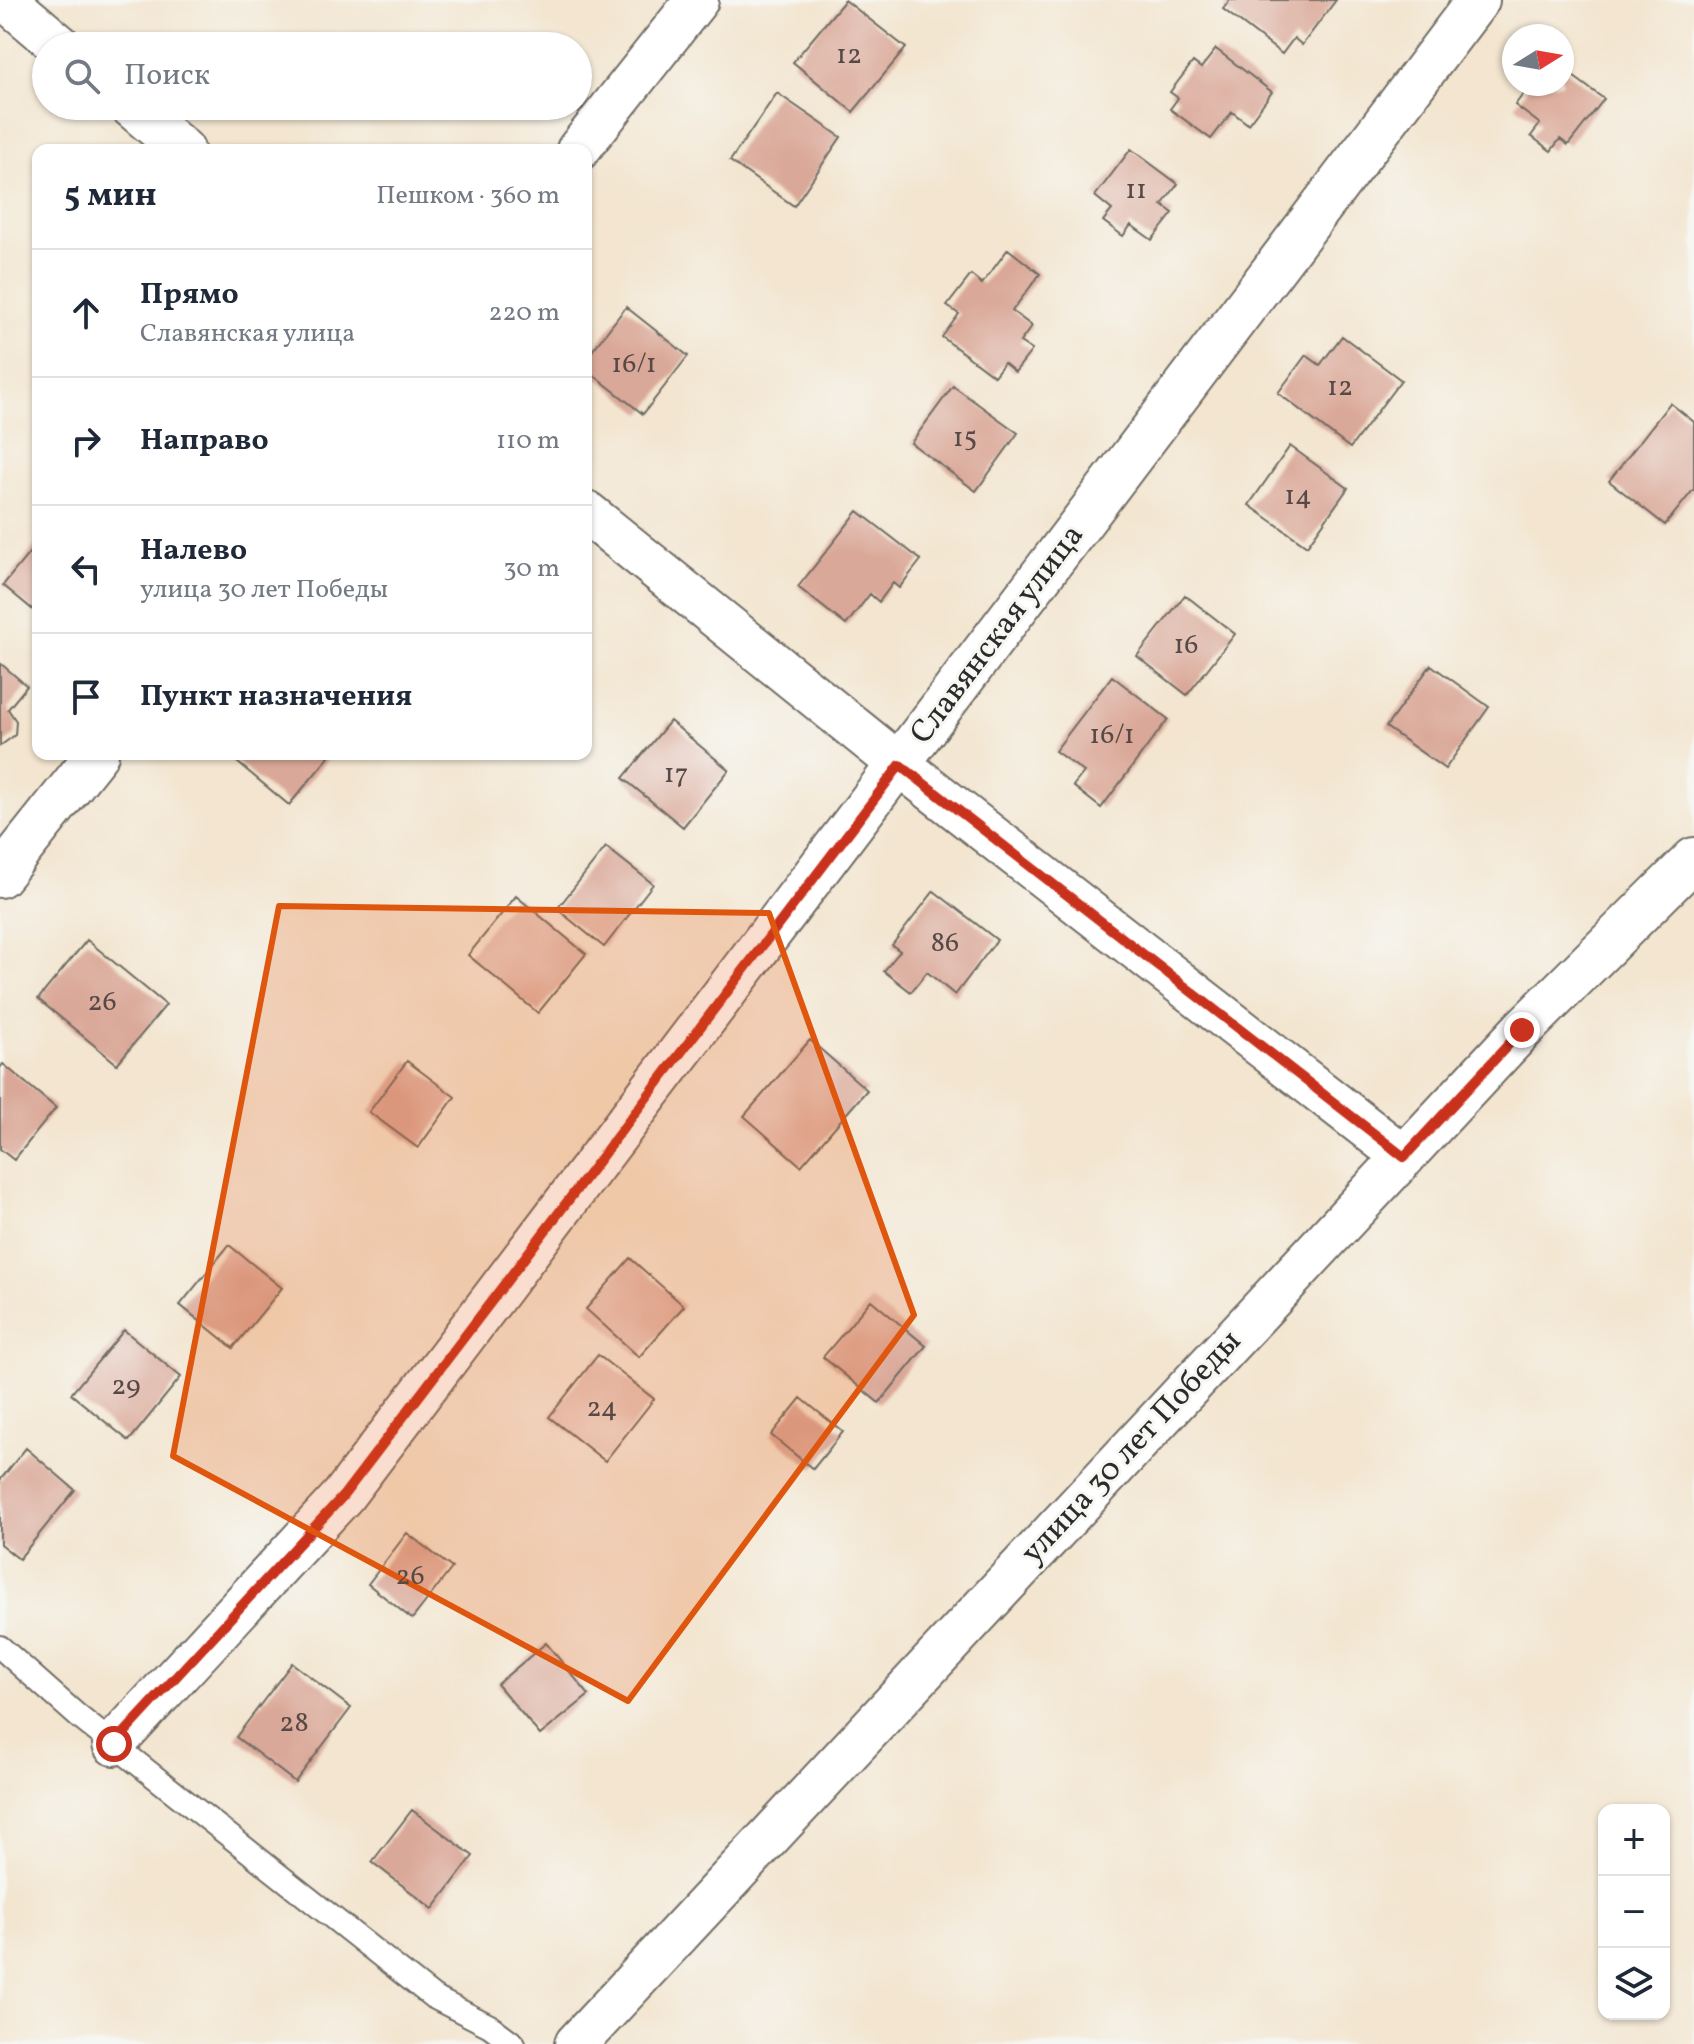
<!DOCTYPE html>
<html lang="ru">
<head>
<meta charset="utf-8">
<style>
	:root { --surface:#fff; --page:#f2f2f3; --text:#1f2937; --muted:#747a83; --line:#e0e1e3 }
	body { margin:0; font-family:Vollkorn,serif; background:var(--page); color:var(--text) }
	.controls { position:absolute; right:24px; bottom:24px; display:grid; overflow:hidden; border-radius:16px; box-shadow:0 2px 6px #0004 }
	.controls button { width:72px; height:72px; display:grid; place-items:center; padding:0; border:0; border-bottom:2px solid var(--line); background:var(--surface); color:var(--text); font:40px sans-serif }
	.compass { position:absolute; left:1502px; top:24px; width:72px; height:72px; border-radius:50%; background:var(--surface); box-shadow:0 2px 6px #0004; rotate:79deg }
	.stop { position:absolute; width:24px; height:24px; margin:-18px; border:6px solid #c8321e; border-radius:50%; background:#fff }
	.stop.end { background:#c8321e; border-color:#fff; box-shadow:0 2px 8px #0008 }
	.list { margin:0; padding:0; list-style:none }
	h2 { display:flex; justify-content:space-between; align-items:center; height:104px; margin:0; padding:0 32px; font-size:34px }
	h2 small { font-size:26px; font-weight:400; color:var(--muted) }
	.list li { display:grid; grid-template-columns:52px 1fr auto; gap:24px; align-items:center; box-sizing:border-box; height:128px; padding:0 32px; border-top:2px solid var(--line) }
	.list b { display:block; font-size:30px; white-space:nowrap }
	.list p { margin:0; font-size:26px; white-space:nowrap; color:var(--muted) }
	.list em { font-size:26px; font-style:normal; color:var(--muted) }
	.icon { flex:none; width:44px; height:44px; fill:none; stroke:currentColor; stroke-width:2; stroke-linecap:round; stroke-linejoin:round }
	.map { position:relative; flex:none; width:1694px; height:2044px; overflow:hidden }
	.search { position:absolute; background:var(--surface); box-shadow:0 2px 6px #0004; left:32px; top:32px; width:560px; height:88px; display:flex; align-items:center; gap:20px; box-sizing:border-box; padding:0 28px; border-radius:44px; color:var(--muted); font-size:30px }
	.panel { position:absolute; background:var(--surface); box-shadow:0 2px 6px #0004; left:32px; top:144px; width:560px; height:616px; border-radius:16px }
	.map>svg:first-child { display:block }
</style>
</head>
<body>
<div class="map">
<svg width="1694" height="2044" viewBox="0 0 1694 2044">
	<rect width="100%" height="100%" fill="#f6f6f2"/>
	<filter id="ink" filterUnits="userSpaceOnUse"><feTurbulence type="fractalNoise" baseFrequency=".0125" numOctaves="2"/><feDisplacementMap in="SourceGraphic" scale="16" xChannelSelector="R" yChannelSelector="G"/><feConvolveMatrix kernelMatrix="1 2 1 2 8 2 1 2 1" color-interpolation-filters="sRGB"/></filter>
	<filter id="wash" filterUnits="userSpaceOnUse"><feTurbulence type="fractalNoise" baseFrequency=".006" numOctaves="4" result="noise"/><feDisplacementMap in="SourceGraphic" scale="32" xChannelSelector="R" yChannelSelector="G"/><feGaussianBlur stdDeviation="1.8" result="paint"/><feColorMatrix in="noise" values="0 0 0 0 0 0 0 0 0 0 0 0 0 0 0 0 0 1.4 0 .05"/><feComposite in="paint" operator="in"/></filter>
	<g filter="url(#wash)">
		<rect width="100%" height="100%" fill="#f3e5cf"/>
		<g id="blocks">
			<path fill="#daa898" d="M845,0L906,48L853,112L793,62Z
				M1230,0H1336L1302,45L1294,38L1282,54L1223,9Z
				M1216,49L1272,92L1248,124L1232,112L1211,139L1170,109L1178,98L1170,92L1193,62L1201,68Z
				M1562,68L1604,99L1568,145L1560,139L1551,151L1531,136L1540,124L1515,105L1531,84H1562Z
				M777,93L841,137L794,206L730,161Z
				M1131,149L1178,184L1162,205L1173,213L1152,240L1131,225L1123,236L1103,221L1112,210L1095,196Z
				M1008,249L1040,274L1012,311L1032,326L1020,342L1032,350L1015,372L1004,363L994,376L942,337L959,314L947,306L971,275L982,284Z
				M626,307L688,356L643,414L586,369V359Z
				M1342,336L1401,380L1350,448L1278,393L1306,355L1320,365Z
				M953,386L1018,433L976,491L911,443Z
				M1670,403L1694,422V489L1665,525L1609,481Z
				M1290,446L1348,488L1307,546L1249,505Z
				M858,511L921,560L899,588L893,583L879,602L870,594L846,625L798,587Z
				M38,542V614L3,585Z
				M1185,595L1235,634L1187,695L1137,656Z
				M0,663L27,686L8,709L16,721L15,735L0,746Z
				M1431,665L1489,707L1445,769L1386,727Z
				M1112,676L1168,719L1101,808L1073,786L1084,772L1055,751Z
				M670,721L729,770L683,827L623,778Z
				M233,754H326L329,757L289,805L231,757Z
				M606,847L653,884L604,947L557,909Z
				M934,891L997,940L955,995L927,972L911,992L884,971L900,951L892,945Z
				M516,896L586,954L538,1013L468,955Z
				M87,940L166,1005L117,1064L38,999Z
				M810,1040L867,1090L801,1166L744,1116Z
				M407,1061L455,1097L418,1148L369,1112Z
				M3,1064L56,1108L14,1160L0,1149V1068Z
				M229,1245L282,1288L233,1348L180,1305Z
				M630,1258L684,1306L639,1357L586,1309Z
				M871,1300L926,1346L879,1403L823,1357Z
				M124,1330L181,1377L129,1441L71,1394Z
				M598,1355L654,1399L605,1461L549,1417Z
				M801,1398L843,1432L813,1469L771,1435Z
				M26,1448L75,1490L19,1559L0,1544V1480Z
				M407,1533L452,1568L412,1619L368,1584Z
				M546,1643L589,1695L540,1735L497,1684Z
				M292,1663L351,1708L295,1782L236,1737Z
				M412,1810L473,1856L433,1909L372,1862Z"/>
		</g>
	</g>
	<g filter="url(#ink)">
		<use href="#blocks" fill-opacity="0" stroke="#716c64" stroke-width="2"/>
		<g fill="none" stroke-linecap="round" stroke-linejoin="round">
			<defs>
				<path id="lane" d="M0,1647L79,1717L433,1997L490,2026L514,2044"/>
				<path id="street" d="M6,0L60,46
					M131,106L183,150
					M578,150L697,0
					M586,512L900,765L1404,1157
					M0,876L97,754
					M114,1744L343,1496L1478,0
					M576,2044L1522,1030L1694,859"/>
			</defs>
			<use href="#lane" stroke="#716c64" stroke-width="26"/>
			<use href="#street" stroke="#716c64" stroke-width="46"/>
			<use href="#lane" stroke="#fff" stroke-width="22"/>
			<use href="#street" stroke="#fff" stroke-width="42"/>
		</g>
	</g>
	<g fill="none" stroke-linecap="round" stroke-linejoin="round" filter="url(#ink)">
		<path stroke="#c8321e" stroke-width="10" d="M114,1744L343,1496L900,765L1404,1157L1522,1030"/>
	</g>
	<path fill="#df570e" fill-opacity="0.2" stroke="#df570e" stroke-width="6" stroke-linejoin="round" d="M279,906L769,913L914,1315L628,1701L173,1456Z"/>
	<g text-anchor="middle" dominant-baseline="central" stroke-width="6" stroke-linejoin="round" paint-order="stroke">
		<g font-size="28" fill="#574a46">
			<text x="849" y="55">12</text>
			<text x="1136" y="190">11</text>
			<text x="634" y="364">16/1</text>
			<text x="1340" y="387">12</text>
			<text x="965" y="438">15</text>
			<text x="1298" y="496">14</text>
			<text x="1186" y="645">16</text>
			<text x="1112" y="735">16/1</text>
			<text x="676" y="774">17</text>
			<text x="945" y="943">86</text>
			<text x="102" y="1002">26</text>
			<text x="126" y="1386">29</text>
			<text x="602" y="1408">24</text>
			<text x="410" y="1576">26</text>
			<text x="294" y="1723">28</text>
		</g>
		<g font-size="32" fill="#2b2b2b" stroke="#f6f6f2">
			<text transform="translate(998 635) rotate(-53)">Славянская улица</text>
			<text transform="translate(1132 1448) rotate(-47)">улица 30 лет Победы</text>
		</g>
	</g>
</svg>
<div class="controls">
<button>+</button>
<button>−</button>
<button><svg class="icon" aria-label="layers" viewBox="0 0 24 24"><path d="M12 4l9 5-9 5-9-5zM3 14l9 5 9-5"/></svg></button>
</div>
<svg class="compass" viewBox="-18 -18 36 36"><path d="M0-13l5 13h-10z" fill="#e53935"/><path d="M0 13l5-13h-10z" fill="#747a83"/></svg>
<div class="stop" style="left:114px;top:1744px"></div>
<div class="stop end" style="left:1522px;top:1030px"></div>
<div class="search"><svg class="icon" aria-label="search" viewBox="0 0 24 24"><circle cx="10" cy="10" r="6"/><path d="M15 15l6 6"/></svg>Поиск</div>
<section class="panel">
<h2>5 мин<small>Пешком · 360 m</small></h2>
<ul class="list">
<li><svg class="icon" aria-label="ahead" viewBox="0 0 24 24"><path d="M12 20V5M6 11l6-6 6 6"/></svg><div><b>Прямо</b><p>Славянская улица</p></div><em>220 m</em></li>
<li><svg class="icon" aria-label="right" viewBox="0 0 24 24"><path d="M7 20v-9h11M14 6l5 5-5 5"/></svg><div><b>Направо</b></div><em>110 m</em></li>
<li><svg class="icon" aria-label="left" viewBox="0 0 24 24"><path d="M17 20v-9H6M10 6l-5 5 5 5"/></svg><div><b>Налево</b><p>улица 30 лет Победы</p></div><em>30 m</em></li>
<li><svg class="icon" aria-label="arrive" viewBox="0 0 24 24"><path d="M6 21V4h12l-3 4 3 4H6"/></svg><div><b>Пункт назначения</b></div></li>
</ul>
</section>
</div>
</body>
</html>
